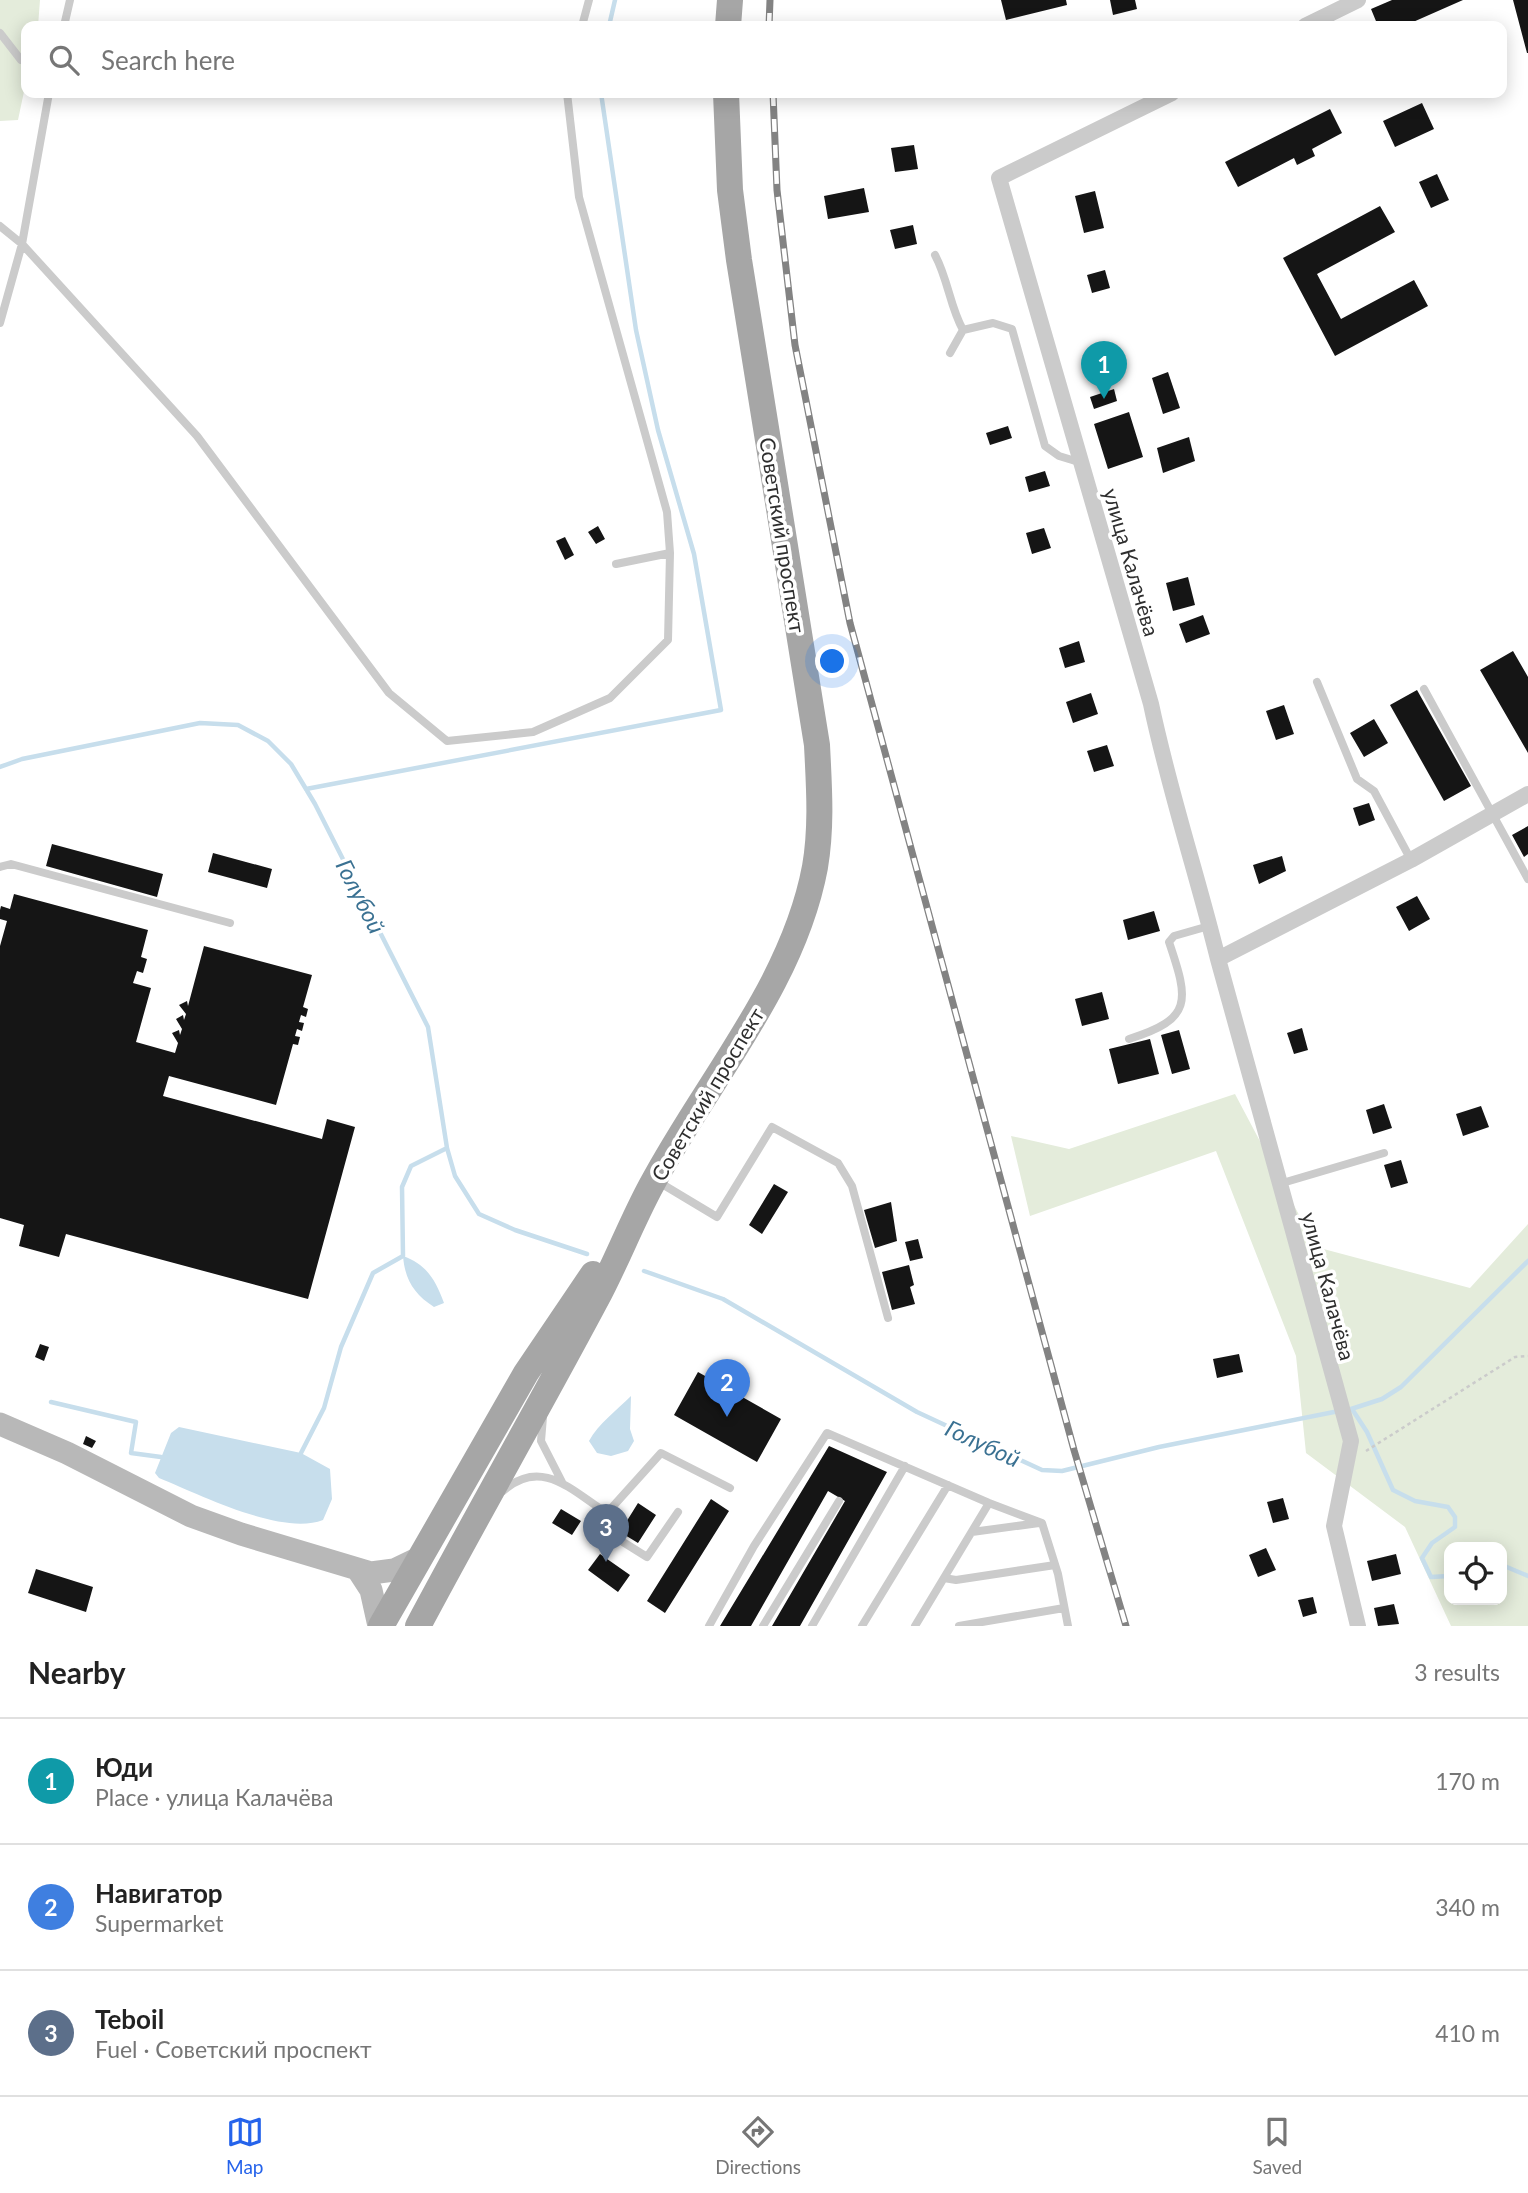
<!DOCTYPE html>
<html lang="en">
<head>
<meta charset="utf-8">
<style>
	:root { --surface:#fff; --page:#f6f6f6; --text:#222; --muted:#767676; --line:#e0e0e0; --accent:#2563eb }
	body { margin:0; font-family:Lato,sans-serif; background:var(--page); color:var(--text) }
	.controls { position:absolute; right:21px; bottom:21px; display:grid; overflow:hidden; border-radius:14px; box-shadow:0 4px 18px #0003 }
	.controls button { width:63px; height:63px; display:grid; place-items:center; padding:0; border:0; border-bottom:2px solid var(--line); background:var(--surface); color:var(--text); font:35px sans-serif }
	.you { position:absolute; left:833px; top:662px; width:24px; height:24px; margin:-18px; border:5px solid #fff; border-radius:50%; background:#1a73e8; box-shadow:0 0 0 10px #1a73e833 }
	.badge { display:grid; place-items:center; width:46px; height:46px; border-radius:50%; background:var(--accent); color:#fff; font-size:23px; font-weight:700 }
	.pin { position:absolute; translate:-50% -58px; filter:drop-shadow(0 2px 4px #0008) }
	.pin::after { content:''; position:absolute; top:37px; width:24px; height:21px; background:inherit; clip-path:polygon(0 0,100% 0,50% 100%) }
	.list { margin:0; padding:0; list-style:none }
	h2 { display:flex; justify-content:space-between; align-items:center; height:91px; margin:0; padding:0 28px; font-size:30px }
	h2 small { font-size:23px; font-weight:400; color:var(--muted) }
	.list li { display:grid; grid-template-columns:46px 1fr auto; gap:21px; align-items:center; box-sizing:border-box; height:126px; padding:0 28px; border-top:2px solid var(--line) }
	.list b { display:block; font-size:26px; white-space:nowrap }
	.list p { margin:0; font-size:23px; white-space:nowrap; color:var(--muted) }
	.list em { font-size:23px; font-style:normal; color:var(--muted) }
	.icon { flex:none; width:38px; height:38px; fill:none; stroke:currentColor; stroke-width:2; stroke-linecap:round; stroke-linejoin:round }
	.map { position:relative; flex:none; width:1528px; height:1626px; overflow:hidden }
	.search { position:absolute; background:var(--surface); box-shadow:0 4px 18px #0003; left:21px; right:21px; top:21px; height:77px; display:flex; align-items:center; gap:18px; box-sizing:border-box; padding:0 24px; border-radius:14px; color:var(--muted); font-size:26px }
	.sheet { height:469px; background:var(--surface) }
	nav { display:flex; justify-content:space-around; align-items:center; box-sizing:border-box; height:98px; border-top:2px solid var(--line); background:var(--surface); font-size:19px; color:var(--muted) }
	nav a { display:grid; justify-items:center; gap:4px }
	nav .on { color:var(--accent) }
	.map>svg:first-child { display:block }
</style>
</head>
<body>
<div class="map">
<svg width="1528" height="1626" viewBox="0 0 1528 1626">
	<rect width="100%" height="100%" fill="#fff"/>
	<path fill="#e4ecdb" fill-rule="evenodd" d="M0,0H40L38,26H26V82L18,120L0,121Z
		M1235,1094L1316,1247L1470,1288L1528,1224V1626H1451L1405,1527L1306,1453L1296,1356L1216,1151L1030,1216L1011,1136L1069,1149ZM1449,1547H1502V1600H1449Z"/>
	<path fill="#c7deec" d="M403,1256C427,1265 435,1279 444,1303L434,1307C414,1294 405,1280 403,1256Z
		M631,1396L630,1429L634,1441L628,1451L611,1456L597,1453L589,1441C598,1424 617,1410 631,1396Z
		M179,1427L301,1453L330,1469L332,1499L323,1520C281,1536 201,1495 159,1478L155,1473L171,1433Z"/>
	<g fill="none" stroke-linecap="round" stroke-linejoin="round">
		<path stroke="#c7deec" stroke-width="4.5" d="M609,26L615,0
			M0,767L22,759L200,723L238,725L268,741L291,764L315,804L428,1027L447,1148L455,1176L479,1214L515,1230L587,1254
			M306,789L721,710L694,554L658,430L636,330L601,93
			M644,1271L723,1299L917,1412L1042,1470L1062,1471L1159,1447L1339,1411
			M51,1402L136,1422L131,1453L161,1457
			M1352,1409L1367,1432L1393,1490L1415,1501L1448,1507L1455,1517V1527L1432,1543L1422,1558L1431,1577L1449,1576
			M1348,1410L1382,1399L1401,1387L1528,1261
			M301,1453L324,1408L341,1347L373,1273L403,1256L402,1187L411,1166L447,1148
			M1502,1565L1528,1576"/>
	</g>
	<path fill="#151515" d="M1001,0H1066L1067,5L1006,20Z
		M1110,0H1135L1137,9L1113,15Z
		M1392,0H1463L1404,26H1378L1371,9Z
		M1513,0H1528V53H1527Z
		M1422,103L1434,129L1395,147L1383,121Z
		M1330,109L1342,133L1312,149L1315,156L1297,165L1294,158L1238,187L1225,162Z
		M914,145L918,169L895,172L891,148Z
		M1437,174L1449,200L1431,208L1419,182Z
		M864,188L869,212L828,219L824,196Z
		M1095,191L1104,228L1084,233L1075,196Z
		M1380,206L1395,232L1317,274L1341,319L1414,280L1428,306L1335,356L1283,258Z
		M913,225L917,244L895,249L890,230Z
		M1105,270L1110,288L1092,293L1087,275Z
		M1168,372L1180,408L1163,414L1152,378Z
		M1114,389L1117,401L1094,409L1090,397Z
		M1129,412L1143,457L1108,469L1094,424Z
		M1008,426L1012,438L990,445L986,433Z
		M1189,437L1195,461L1163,473L1157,448Z
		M1045,471L1050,486L1029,492L1025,477Z
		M598,526L605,539L596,544L588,532Z
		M1044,528L1051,548L1032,554L1026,533Z
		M565,537L574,555L565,560L556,541Z
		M1188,577L1195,605L1173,611L1166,583Z
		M1203,615L1210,634L1186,643L1179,624Z
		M1079,641L1085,662L1065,668L1059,648Z
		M1513,651L1528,677V753L1480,670Z
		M1417,690L1471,786L1444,801L1390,705Z
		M1091,693L1098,714L1073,723L1066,702Z
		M1284,705L1294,734L1276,740L1266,711Z
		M1374,719L1388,743L1364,757L1350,733Z
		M1107,745L1114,766L1094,772L1087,751Z
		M1369,803L1375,820L1359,826L1353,808Z
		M1528,826V854L1524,857L1512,835Z
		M52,844L163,874L157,897L46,866Z
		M213,853L272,869L267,888L208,872Z
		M1282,856L1286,871L1259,884L1253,865Z
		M14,894L148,930L141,957L147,959L143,973L137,971L133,983L151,988L136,1042L175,1053L178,1043L172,1033L179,1030L180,1035L182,1029L176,1019L183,1015L184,1020L186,1014L179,1005L187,1001L188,1006L204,946L312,975L303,1007L308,1009L306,1017L301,1015L299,1022L304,1023L302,1031L297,1029L295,1036L300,1037L298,1045L293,1044L276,1105L169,1076L163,1096L322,1139L327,1119L355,1127L308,1299L66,1234L59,1257L19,1246L24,1225L0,1218V946L7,921L0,919V910L1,906L10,909Z
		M1417,896L1430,919L1409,931L1396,907Z
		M1154,911L1160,931L1128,940L1123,920Z
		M1102,992L1109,1019L1082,1026L1075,999Z
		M1302,1028L1308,1050L1294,1054L1287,1033Z
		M1179,1030L1190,1069L1172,1074L1161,1035Z
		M1150,1039L1159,1074L1118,1084L1109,1049Z
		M1384,1104L1392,1128L1373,1134L1366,1110Z
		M1481,1106L1489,1127L1463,1136L1456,1114Z
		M1401,1160L1408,1183L1391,1188L1384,1165Z
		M774,1184L788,1192L762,1234L749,1225Z
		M891,1202L897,1241L875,1248L864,1210Z
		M918,1239L923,1258L910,1261L905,1242Z
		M909,1265L914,1285L910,1287L915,1304L892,1310L882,1272Z
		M40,1344L49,1347L44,1361L35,1357Z
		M1239,1354L1243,1372L1217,1378L1213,1359Z
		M698,1372L781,1419L757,1462L674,1415Z
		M86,1436L96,1441L92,1448L83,1444Z
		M829,1446L887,1472L800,1626H772L845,1501L828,1491L751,1626H720Z
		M1283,1498L1289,1519L1273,1523L1267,1502Z
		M711,1499L729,1511L665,1613L647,1601Z
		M638,1503L656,1515L638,1543L620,1532Z
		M561,1509L581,1521L572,1535L552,1523Z
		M1266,1548L1276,1570L1258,1577L1249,1555Z
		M600,1554L630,1575L618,1592L588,1570Z
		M1396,1554L1401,1574L1372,1581L1367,1561Z
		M36,1569L93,1587L86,1612L28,1593Z
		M1313,1597L1317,1613L1303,1617L1298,1600Z
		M1394,1604L1399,1624L1378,1626L1374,1608Z"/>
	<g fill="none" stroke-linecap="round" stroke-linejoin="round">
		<path stroke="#cbcbcb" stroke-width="2.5" stroke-dasharray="3.5 3.5" stroke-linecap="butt" d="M1366,1451L1515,1357L1528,1356"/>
		<path stroke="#cbcbcb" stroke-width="8" d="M64,26L70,0
			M582,26L589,0
			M0,33L21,60L26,61
			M0,226L22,244L197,436L389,693L447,741L533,732L610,698L668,640L670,553L667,512L579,197L567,93
			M935,255C948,279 950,307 963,330
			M0,323L22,244L49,93
			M950,353L963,330L993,323L1012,329L1045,446L1059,456L1082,463
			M616,564L670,553
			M1317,682L1357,779L1374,791L1411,860
			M1424,689L1528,879
			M0,867L11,864L230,923
			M1129,1039C1193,1019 1189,1001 1169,942L1174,936L1209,926
			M657,1181L717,1217L772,1127L838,1163L852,1186L888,1318
			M1279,1184L1384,1153
			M543,1417L541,1441L562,1482
			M503,1491C542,1456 573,1492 607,1513L599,1527L647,1557L678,1512
			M607,1513L661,1453L730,1488
			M972,1532L1039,1523
			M944,1578L956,1580L1055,1565
			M709,1626L754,1546L827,1433L989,1503L1042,1523L1058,1574L1068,1626
			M763,1626L839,1501
			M812,1626L905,1466
			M862,1626L948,1485
			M915,1626L989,1503
			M959,1626L1064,1608"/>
		<path stroke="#cbcbcb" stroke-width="16" d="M1305,26L1358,0
			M1172,93L999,178L1151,704C1169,790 1197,874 1218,959L1351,1441L1334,1526L1358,1626
			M1218,959L1411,860L1528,794"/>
		<path stroke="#b8b8b8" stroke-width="23" d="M0,1424L67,1453L191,1516L241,1534L371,1573L394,1570L421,1557
			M358,1570L371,1590L379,1626"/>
		<path stroke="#a6a6a6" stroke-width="26" d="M728,26L730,0
			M381,1626L526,1373L593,1274
			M418,1626C476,1517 538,1409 596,1300C616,1263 631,1223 651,1186C706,1082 793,985 815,867C822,826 819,786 817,745L739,260L730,190L726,93"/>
		<defs>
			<path id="rail" d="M769,26L770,0
				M773,93L777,190L795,345L850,623L1074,1450L1126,1626"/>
		</defs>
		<use href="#rail" stroke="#838383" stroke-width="7"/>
		<use href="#rail" stroke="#fff" stroke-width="4.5" stroke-dasharray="13" stroke-linecap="butt"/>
	</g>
	<g text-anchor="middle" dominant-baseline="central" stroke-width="7" stroke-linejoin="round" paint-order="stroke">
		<g font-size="21" fill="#2e2e2e" stroke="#fff">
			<text transform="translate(783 535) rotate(81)">Советский проспект</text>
			<text transform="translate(1132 562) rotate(74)">улица Калачёва</text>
			<text transform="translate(707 1094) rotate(-59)">Советский проспект</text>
			<text transform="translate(1329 1286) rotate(75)">улица Калачёва</text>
		</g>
		<g font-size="23" font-style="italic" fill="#3a7192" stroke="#fff">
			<text transform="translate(361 896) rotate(63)">Голубой</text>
			<text transform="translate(983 1443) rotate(25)">Голубой</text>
		</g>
	</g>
</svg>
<div class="controls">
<button><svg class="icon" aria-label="locate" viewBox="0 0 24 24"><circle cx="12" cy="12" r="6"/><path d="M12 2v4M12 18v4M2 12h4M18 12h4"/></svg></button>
</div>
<div class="you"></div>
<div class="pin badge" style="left:1104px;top:399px;background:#0f9aa8">1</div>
<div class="pin badge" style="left:727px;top:1417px;background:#3f7fe0">2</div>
<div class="pin badge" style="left:606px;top:1562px;background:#5c6f8a">3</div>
<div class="search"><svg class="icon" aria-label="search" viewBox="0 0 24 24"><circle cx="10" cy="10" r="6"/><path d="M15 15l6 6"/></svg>Search here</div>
</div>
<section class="sheet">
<h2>Nearby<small>3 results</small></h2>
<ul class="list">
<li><span class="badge" style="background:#0f9aa8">1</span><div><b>Юди</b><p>Place · улица Калачёва</p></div><em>170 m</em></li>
<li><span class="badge" style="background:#3f7fe0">2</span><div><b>Навигатор</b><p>Supermarket</p></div><em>340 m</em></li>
<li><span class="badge" style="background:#5c6f8a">3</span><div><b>Teboil</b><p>Fuel · Советский проспект</p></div><em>410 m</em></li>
</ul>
</section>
<nav>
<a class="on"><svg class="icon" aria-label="map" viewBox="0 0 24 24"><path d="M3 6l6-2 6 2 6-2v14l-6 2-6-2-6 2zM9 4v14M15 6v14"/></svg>Map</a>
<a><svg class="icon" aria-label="directions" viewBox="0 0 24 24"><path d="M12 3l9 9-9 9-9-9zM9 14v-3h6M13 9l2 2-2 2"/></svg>Directions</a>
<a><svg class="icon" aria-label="saved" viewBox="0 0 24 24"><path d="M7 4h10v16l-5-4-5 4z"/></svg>Saved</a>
</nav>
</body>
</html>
